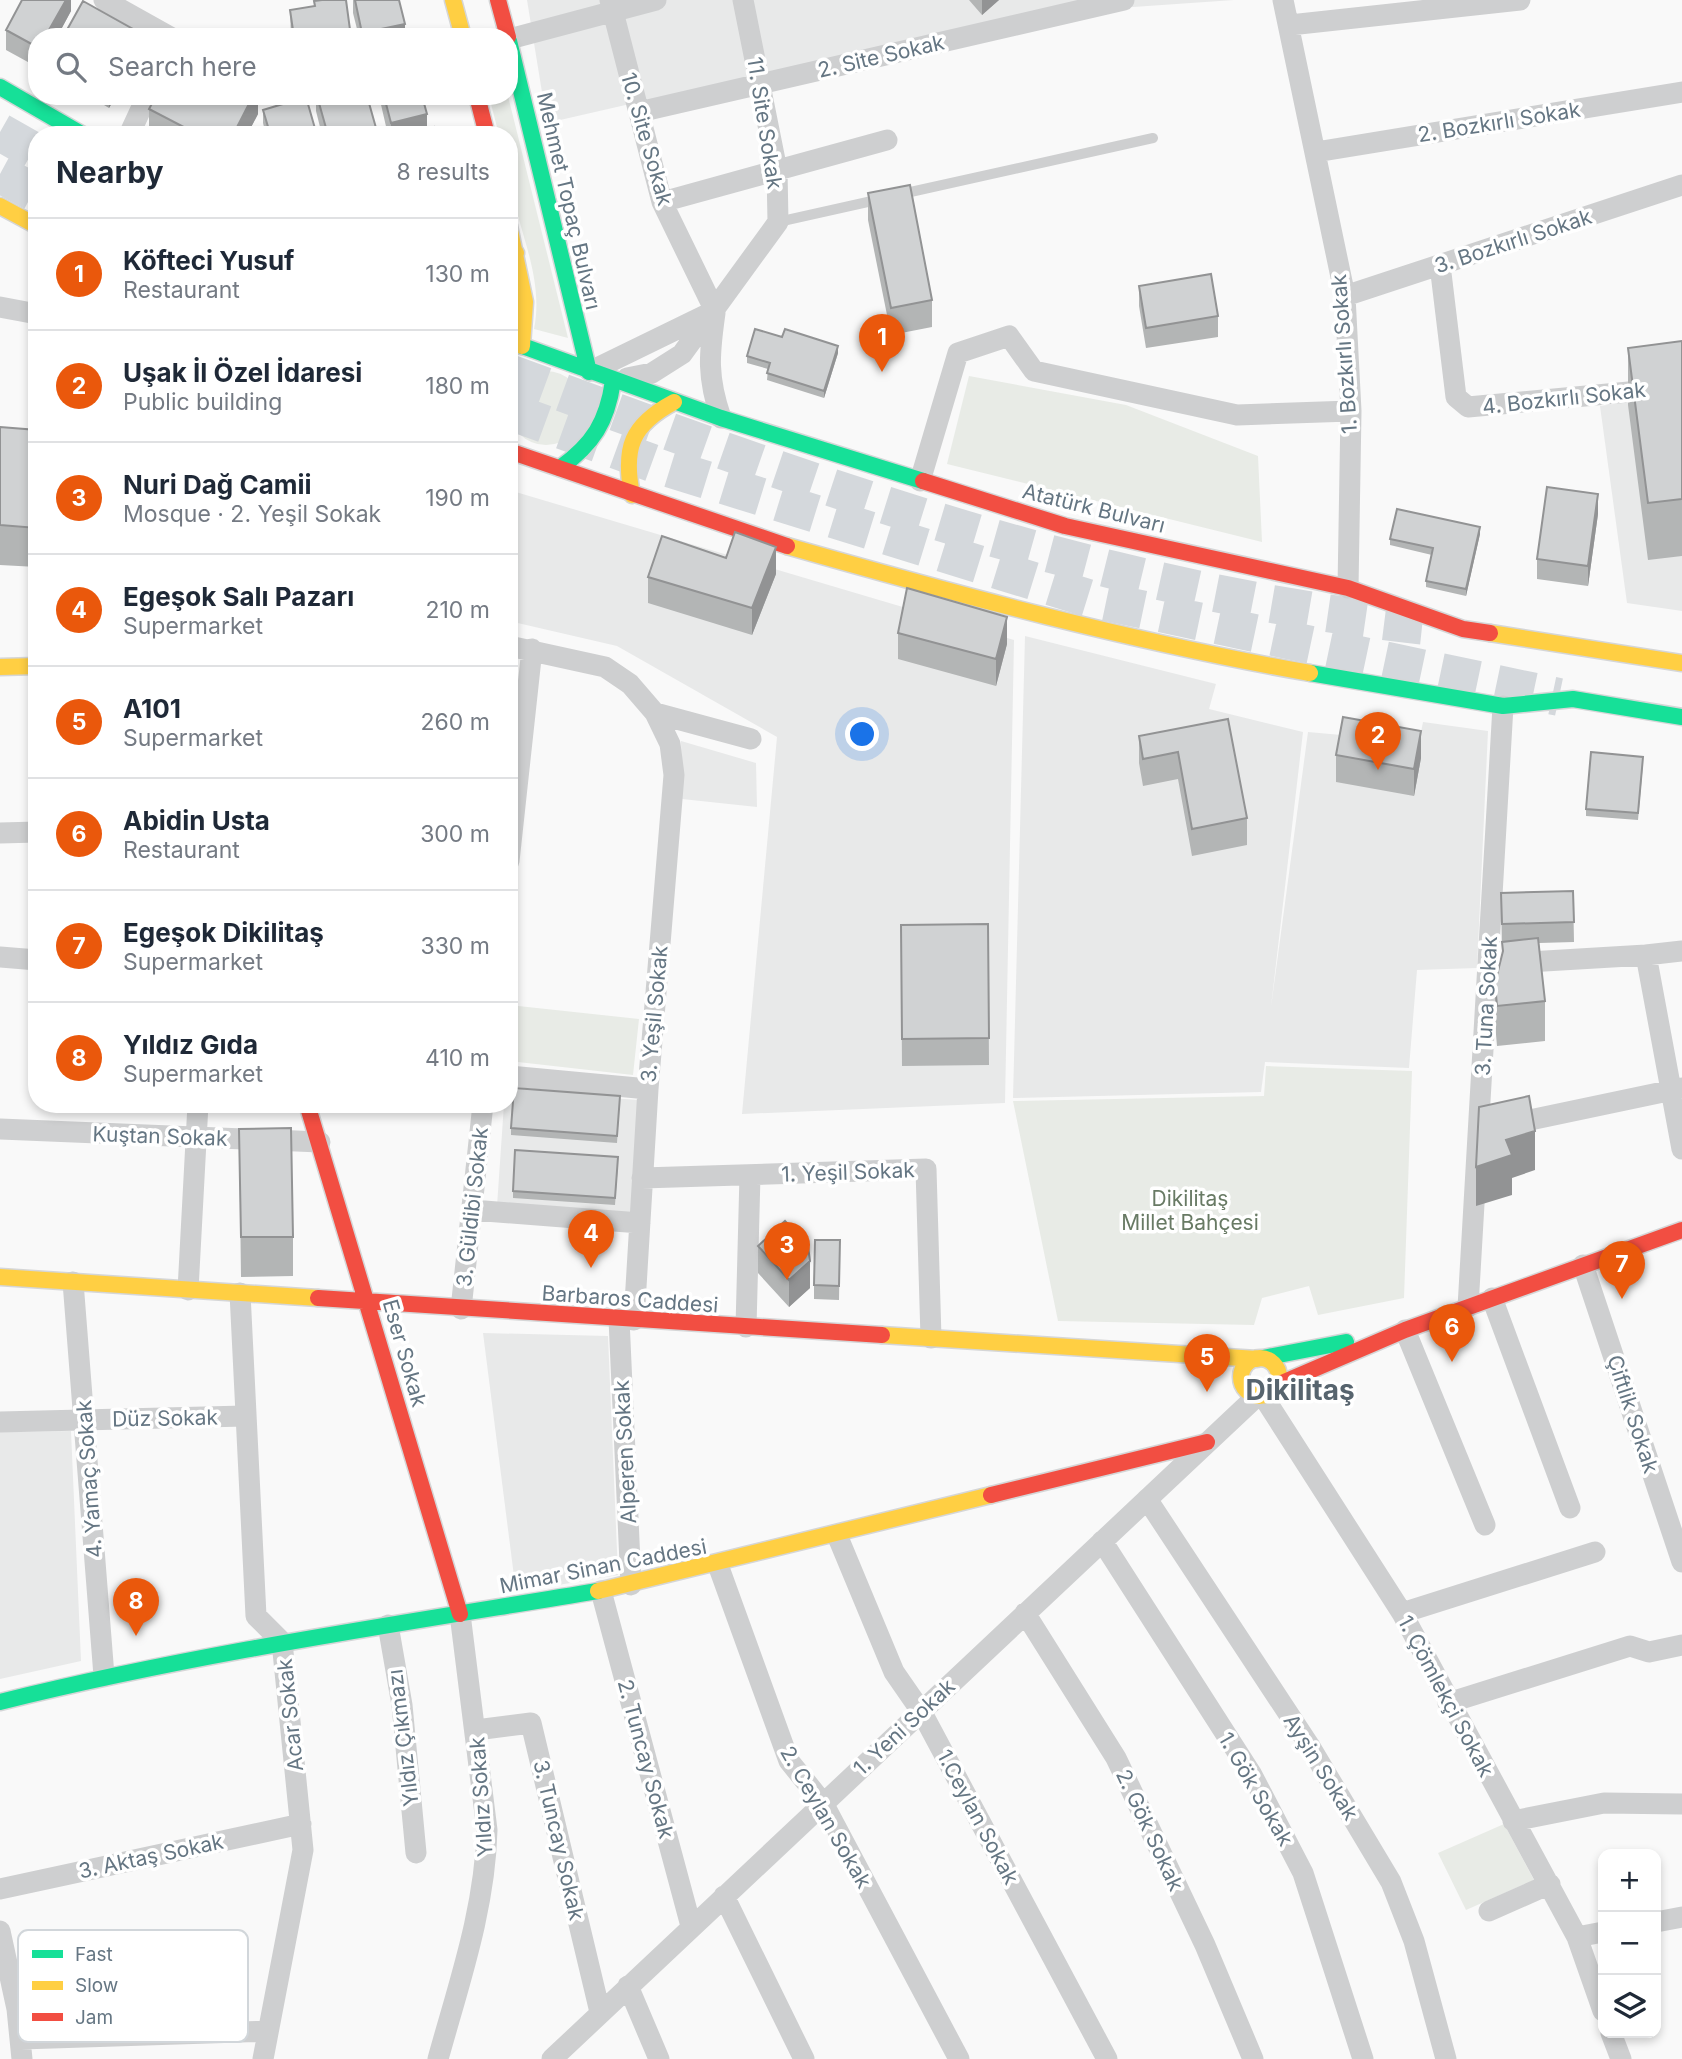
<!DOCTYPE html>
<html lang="en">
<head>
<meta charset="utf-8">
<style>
	:root { --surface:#fff; --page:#f2f2f3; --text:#1f2937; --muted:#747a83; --line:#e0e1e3; --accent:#ea580c }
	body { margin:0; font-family:Inter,sans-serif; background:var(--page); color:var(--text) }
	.controls { position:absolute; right:21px; bottom:21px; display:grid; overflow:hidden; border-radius:14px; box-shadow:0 4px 10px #0003 }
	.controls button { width:63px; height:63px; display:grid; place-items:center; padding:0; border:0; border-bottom:2px solid var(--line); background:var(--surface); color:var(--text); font:35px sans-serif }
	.you { position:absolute; left:863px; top:735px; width:24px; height:24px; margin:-18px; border:5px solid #fff; border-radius:50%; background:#1a73e8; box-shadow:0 0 0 10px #1a73e833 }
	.badge { display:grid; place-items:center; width:46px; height:46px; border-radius:50%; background:var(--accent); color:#fff; font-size:23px; font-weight:700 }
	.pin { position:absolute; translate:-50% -58px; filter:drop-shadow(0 2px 4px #0008) }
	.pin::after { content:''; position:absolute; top:37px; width:24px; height:21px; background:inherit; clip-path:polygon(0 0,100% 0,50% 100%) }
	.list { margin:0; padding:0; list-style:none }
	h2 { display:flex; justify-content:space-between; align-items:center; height:91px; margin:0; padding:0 28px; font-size:30px }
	h2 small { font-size:23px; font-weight:400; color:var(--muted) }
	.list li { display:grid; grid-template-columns:46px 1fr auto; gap:21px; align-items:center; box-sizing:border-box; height:112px; padding:0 28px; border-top:2px solid var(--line) }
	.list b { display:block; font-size:26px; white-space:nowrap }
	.list p { margin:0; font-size:23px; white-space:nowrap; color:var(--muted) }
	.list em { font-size:23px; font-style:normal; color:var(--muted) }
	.icon { flex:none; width:38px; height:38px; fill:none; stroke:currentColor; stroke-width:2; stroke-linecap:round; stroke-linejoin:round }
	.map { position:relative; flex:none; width:1682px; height:2059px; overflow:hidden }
	.search { position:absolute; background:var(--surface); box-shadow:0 4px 10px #0003; left:28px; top:28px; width:490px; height:77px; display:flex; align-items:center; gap:18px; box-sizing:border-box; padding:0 24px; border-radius:28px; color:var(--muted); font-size:26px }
	.panel { position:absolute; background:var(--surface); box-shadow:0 4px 10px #0003; left:28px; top:126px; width:490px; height:987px; border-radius:28px }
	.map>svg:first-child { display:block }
</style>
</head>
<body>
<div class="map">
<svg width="1682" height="2059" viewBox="0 0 1682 2059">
	<rect width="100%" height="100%" fill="#f9f9f9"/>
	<path fill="#e8e9e9" d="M527,0H1234L1018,15L547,123Z
		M1682,394V611L1627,603L1600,406Z
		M509,490L1014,640L1005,1103L742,1114L777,737L617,646L509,621Z
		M1025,636L1216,684L1209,709L1303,732L1271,1007L1308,732L1419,742L1423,722L1488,731L1477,968L1417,970L1409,1068L1265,1062L1261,1092L1013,1098Z
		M681,741L756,763L757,807L682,799Z
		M509,1091L639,1100L631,1215L497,1206L504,1104H509Z
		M483,1333L608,1336L618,1575L516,1592Z
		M71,1431L81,1661L0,1679V1432Z"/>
	<path fill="#e8ebe6" d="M489,96H508L568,338L534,329C545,275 515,226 509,173C508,161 509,147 509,135H499Z
		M509 408a37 37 0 1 1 74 0a37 37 0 1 1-74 0Z
		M969,376L1126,405L1258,456L1262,542L947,464Z
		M509,1005L639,1019L633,1075L509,1061Z
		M1266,1066L1412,1071L1404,1298L1318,1315L1309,1286L1262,1298L1254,1325L1058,1321L1013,1101L1264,1096Z
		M1504,1824L1534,1880L1466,1910L1438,1853Z"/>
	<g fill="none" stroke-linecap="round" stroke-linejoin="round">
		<path stroke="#d4d8dc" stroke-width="38" stroke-dasharray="38 19" stroke-linecap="butt" d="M0,132L37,153
			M0,174L37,194
			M509,373C811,484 1114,595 1436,627
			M509,411L652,463L1088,598L1559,697"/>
		<defs>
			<path id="fast" d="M509,41L589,372
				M0,87L83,135
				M509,341L721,418L923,481
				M560,468C593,444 607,422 613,381
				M1310,673L1503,706L1573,699L1682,717
				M1263,1358L1346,1342
				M0,1702C197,1653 398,1624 598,1591"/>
			<path id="slow" d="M453,0L463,37
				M0,206L37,226
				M509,226L525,302L522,346
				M509,265L516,253
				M632,495C623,448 631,425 674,402
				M787,546C959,595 1133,642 1310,673
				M1490,633L1682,663
				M0,667L37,666
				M0,1277L318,1298
				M882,1335L1257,1359
				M1241 1377a19 19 0 1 1 38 0a19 19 0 1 1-38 0Z
				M598,1591L991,1495"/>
			<path id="jam" d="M498,0L508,37
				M477,96L487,135
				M509,451L787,546
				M923,481L1065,526L1348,588L1463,629L1490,633
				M307,1104L460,1614
				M318,1298L882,1335
				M1277,1385L1405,1330L1682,1230
				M991,1495L1207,1442"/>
		</defs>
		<use href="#fast" stroke="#d5d6d7" stroke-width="19"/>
		<use href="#slow" stroke="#d5d6d7" stroke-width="19"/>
		<use href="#jam" stroke="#d5d6d7" stroke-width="19"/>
		<path stroke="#cecfd0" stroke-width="10" d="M897,195L1153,138
			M778,222L881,199"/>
		<path stroke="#cecfd0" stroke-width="21" d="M104,0L170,37
			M610,0L662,202L715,311
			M1283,0L1345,296L1351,411L1348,588
			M1290,25L1520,0
			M509,39L656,0
			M639,112L1124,0
			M129,135L147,96
			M1316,152L1682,92
			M662,202L887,140
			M1440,265L1456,397L1468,407L1682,387
			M1345,296L1682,185
			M0,307L37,314
			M715,313C709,355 707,377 721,418
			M591,371L710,313
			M627,378L652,373L682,354L778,222L777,170L743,0
			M920,481L958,353L1009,336L1034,371L1237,415L1351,411
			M509,646L605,667L630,684L655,713L751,739
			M0,833L37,832
			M509,861L532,649
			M1646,955L1682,951
			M0,957L37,960
			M1513,963L1646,955L1682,1149
			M509,1076L648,1089
			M1506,1125L1682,1088
			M0,1129L320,1142
			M642,1178L926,1169L931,1338
			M472,1210L640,1223
			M1583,1265L1682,1562
			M73,1282L104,1676
			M188,1290L198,1104
			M240,1293L256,1616L282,1642L303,1850L263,2059
			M1492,1298L1570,1508
			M1468,1307L1503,706
			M461,1309L483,1104
			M619,1319L631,1585
			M634,1320L648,1089L674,775L670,744L655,713
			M746,1327L750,1175
			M1405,1330L1485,1525
			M1263,1396L1402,1613L1577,1937L1603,2011
			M0,1422L245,1416
			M1147,1499L1309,1745L1391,1882L1414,1941L1446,2059
			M837,1535L894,1672L921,1711L1107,2059
			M1102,1541L1252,1775L1303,1873L1363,2059
			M718,1565L789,1761L823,1803L959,2059
			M601,1591L691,1926
			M1025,1613L1116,1758L1205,1945L1253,2059
			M1402,1613L1595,1552
			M388,1625L402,1705L416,1853
			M1448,1703L1630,1646L1649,1652L1682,1645
			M476,1730L531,1723L600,2012
			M1513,1821L1604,1803L1682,1804
			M0,1889L301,1824
			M724,1896L804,2059
			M1489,1911L1550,1884
			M1656,1922L1682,1917
			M0,1931L17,2009L22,2059
			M1577,1937L1603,1932
			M628,1986L659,2059
			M1611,2033L1621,2059
			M21,2039L268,2031
			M438,2059C459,1983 485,1909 487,1830L460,1614
			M552,2059L1257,1396"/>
		<use href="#fast" stroke="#16e098" stroke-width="16"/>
		<use href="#slow" stroke="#ffcf43" stroke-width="16"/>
		<use href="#jam" stroke="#f24e42" stroke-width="16"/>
	</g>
	<path fill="#b3b5b5" d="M71,0V11L57,37H37V67L6,50V30Z
		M353,0H399L405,37H359L353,13Z
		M969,0H999L982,15Z
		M314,1L351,37H291L290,10L314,6Z
		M89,96H116L109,108Z
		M258,96V114L247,135H149V109Z
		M316,96H367L378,135H322L316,111Z
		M379,96H422L427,129L436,135H388Z
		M263,110L316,135L265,131L263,123Z
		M868,193L932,300V327L891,335L868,220Z
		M1139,286L1218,316V337L1146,348L1139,306Z
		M782,337L838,353L824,398L767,380L768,369L747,363V356Z
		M1682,341V556L1648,560L1628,405V348Z
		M0,427L37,430V567L0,565Z
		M1598,514L1588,586L1537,579V559Z
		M1480,534L1466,596L1426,587V581L1432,555L1390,545V539Z
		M776,574L752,635L648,603V577Z
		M898,633L1007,644L996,686L898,659Z
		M1228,719L1247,818V845L1192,856L1178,779L1143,786L1139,763V736Z
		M1336,755L1421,758L1414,796L1336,782Z
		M1643,764L1638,820L1586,816V809Z
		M1573,891L1574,942L1539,943L1545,1001V1041L1497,1046L1495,1023V983L1502,954L1501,893Z
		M988,924L989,1065L902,1066L901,925Z
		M620,1096L617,1143L511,1135V1128Z
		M239,1129L293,1237V1276L241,1277Z
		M618,1164L615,1205L513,1198V1191Z
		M840,1240L839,1300L814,1299V1285Z
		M758,1246L810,1288L789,1307L758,1273Z"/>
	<path fill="#929394" d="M66,0H71V11L57,37H45Z
		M982,0H999L982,15Z
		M405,24V37H362V33Z
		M109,96H116L109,108Z
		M253,96H258V114L247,135H233Z
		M427,114V134L391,135V123Z
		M838,346V353L824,398V391Z
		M1598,494V514L1588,586V566Z
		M1480,527V534L1466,596V589Z
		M776,547V574L752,635V608Z
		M1007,617V644L996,686V659Z
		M1421,731V758L1414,796V769Z
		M1535,1131V1170L1512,1178V1195L1476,1206V1167L1506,1140Z
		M810,1261V1288L789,1307V1280Z"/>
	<path fill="#d0d2d3" stroke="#929394" stroke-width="2" d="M22,0H66L45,37H37V47L6,30Z
		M322,0H346L351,37H294L290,10L315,6L314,1Z
		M355,0H399L405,24L362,33Z
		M83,1L140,33L138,37H63Z
		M156,96H253L233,135H199L149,109Z
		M317,96H367L378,135H328Z
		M384,96H422L427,114L391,123Z
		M306,97L316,132L306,135H278L269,130L263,110Z
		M434,127L436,135H405Z
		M266,129L278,135H263Z
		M910,185L932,300L891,308L868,193Z
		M1211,274L1218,316L1146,328L1139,286Z
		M755,329L782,337L785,329L838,346L824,391L767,373L770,363L747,356Z
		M1682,341V499L1648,503L1628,348Z
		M0,427L37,430V528L0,525Z
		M1547,487L1598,494L1588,566L1537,559Z
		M1397,509L1480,527L1466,589L1426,581L1433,548L1390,539Z
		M735,532L776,547L752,608L648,577L662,536L726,558Z
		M907,588L1007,617L996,659L898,633Z
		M1343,717L1421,731L1414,769L1336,755Z
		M1228,719L1247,818L1192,829L1178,752L1143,759L1139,736Z
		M1591,752L1643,757L1638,813L1586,809Z
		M1573,891L1574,922L1502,924L1501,893Z
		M988,924L989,1038L902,1039L901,925Z
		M1538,938L1545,1001L1497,1006L1495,983L1503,951L1502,942Z
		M514,1088L620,1096L617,1136L511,1128Z
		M1529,1096L1535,1131L1506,1140L1512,1155L1476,1167L1479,1107Z
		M291,1128L293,1237H241L239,1129Z
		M515,1150L618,1157L615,1198L513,1191Z
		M785,1221L808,1246L810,1261L789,1280L758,1246Z
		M815,1240H840L839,1286L814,1285Z"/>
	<g text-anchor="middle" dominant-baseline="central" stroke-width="7" stroke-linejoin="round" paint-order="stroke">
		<g font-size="21" fill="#657683" stroke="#fff">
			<text transform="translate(881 56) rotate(-13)">2. Site Sokak</text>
			<text transform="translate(1499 122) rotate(-9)">2. Bozkırlı Sokak</text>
			<text transform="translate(765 123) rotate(81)">11. Site Sokak</text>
			<text transform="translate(647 139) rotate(74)">10. Site Sokak</text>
			<text transform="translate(569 201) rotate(77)">Mehmet Topaç Bulvarı</text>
			<text transform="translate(1513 241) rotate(-18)">3. Bozkırlı Sokak</text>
			<text transform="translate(1344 354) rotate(-94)">1. Bozkırlı Sokak</text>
			<text transform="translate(1564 398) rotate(-6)">4. Bozkırlı Sokak</text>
			<text transform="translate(1094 508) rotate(14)">Atatürk Bulvarı</text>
			<text transform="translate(1486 1006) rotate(-87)">3. Tuna Sokak</text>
			<text transform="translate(654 1014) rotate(-85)">3. Yeşil Sokak</text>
			<text transform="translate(160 1136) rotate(2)">Kuştan Sokak</text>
			<text transform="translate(848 1172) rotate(-2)">1. Yeşil Sokak</text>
			<text transform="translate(472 1207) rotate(-84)">3. Güldibi Sokak</text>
			<text transform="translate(630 1299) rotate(4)">Barbaros Caddesi</text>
			<text transform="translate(405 1353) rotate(74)">Eser Sokak</text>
			<text transform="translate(1633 1414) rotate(72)">Çiftlik Sokak</text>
			<text transform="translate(165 1418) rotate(-1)">Düz Sokak</text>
			<text transform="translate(625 1452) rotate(-93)">Alperen Sokak</text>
			<text transform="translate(89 1479) rotate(-94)">4. Yamaç Sokak</text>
			<text transform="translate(603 1566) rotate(-11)">Mimar Sinan Caddesi</text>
			<text transform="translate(1446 1696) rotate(62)">1. Çömlekçi Sokak</text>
			<text transform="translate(290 1715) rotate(-96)">Acar Sokak</text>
			<text transform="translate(904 1727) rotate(-43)">1. Yeni Sokak</text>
			<text transform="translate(403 1738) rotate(-97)">Yıldız Çıkmazı</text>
			<text transform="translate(646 1759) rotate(75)">2. Tuncay Sokak</text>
			<text transform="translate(1321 1767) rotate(58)">Ayşin Sokak</text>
			<text transform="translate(1256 1789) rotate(60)">1. Gök Sokak</text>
			<text transform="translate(481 1797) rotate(-94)">Yıldız Sokak</text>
			<text transform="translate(826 1817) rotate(60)">2. Ceylan Sokak</text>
			<text transform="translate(978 1817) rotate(62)">1.Ceylan Sokak</text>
			<text transform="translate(1150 1830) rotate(65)">2. Gök Sokak</text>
			<text transform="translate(559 1840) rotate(77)">3. Tuncay Sokak</text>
			<text transform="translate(151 1856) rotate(-12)">3. Aktaş Sokak</text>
		</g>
		<g font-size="21" fill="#687a64" stroke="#fff">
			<text x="1190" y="1198">Dikilitaş<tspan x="1190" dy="24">Millet Bahçesi</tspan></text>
		</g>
		<g font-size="28" font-weight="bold" fill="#57646e" stroke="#fff">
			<text x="1300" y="1390">Dikilitaş</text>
		</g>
	</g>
	<rect x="18" y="1930" width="230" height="112" rx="10" fill="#fff" stroke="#d1d6da" stroke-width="2"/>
	<rect x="32" y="1950" width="31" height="8" fill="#16e098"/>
	<rect x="32" y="1981" width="31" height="9" fill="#ffcf43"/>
	<rect x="32" y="2013" width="31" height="8" fill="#f24e42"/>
	<g font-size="19" fill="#657683">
		<text x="75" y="1961">Fast</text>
		<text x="75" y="1992">Slow</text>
		<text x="75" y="2024">Jam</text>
	</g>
</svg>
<div class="controls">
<button>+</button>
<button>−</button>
<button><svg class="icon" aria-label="layers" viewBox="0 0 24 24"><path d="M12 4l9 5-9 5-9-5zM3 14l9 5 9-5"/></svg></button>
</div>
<div class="you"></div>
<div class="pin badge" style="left:882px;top:372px">1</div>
<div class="pin badge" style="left:1378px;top:770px">2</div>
<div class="pin badge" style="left:787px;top:1280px">3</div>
<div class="pin badge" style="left:591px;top:1268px">4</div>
<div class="pin badge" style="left:1207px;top:1392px">5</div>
<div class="pin badge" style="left:1452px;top:1362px">6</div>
<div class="pin badge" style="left:1622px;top:1299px">7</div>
<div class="pin badge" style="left:136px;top:1636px">8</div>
<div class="search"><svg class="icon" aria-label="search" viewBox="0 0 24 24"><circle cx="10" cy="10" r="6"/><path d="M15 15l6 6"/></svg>Search here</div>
<section class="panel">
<h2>Nearby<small>8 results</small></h2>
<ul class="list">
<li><span class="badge">1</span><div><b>Köfteci Yusuf</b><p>Restaurant</p></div><em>130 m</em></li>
<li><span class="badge">2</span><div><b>Uşak İl Özel İdaresi</b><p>Public building</p></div><em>180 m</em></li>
<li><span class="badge">3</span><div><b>Nuri Dağ Camii</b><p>Mosque · 2. Yeşil Sokak</p></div><em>190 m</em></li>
<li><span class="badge">4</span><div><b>Egeşok Salı Pazarı</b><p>Supermarket</p></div><em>210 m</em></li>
<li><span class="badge">5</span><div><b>A101</b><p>Supermarket</p></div><em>260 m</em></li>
<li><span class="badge">6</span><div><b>Abidin Usta</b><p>Restaurant</p></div><em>300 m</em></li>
<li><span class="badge">7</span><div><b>Egeşok Dikilitaş</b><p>Supermarket</p></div><em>330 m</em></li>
<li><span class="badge">8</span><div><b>Yıldız Gıda</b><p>Supermarket</p></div><em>410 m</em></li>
</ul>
</section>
</div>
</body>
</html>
